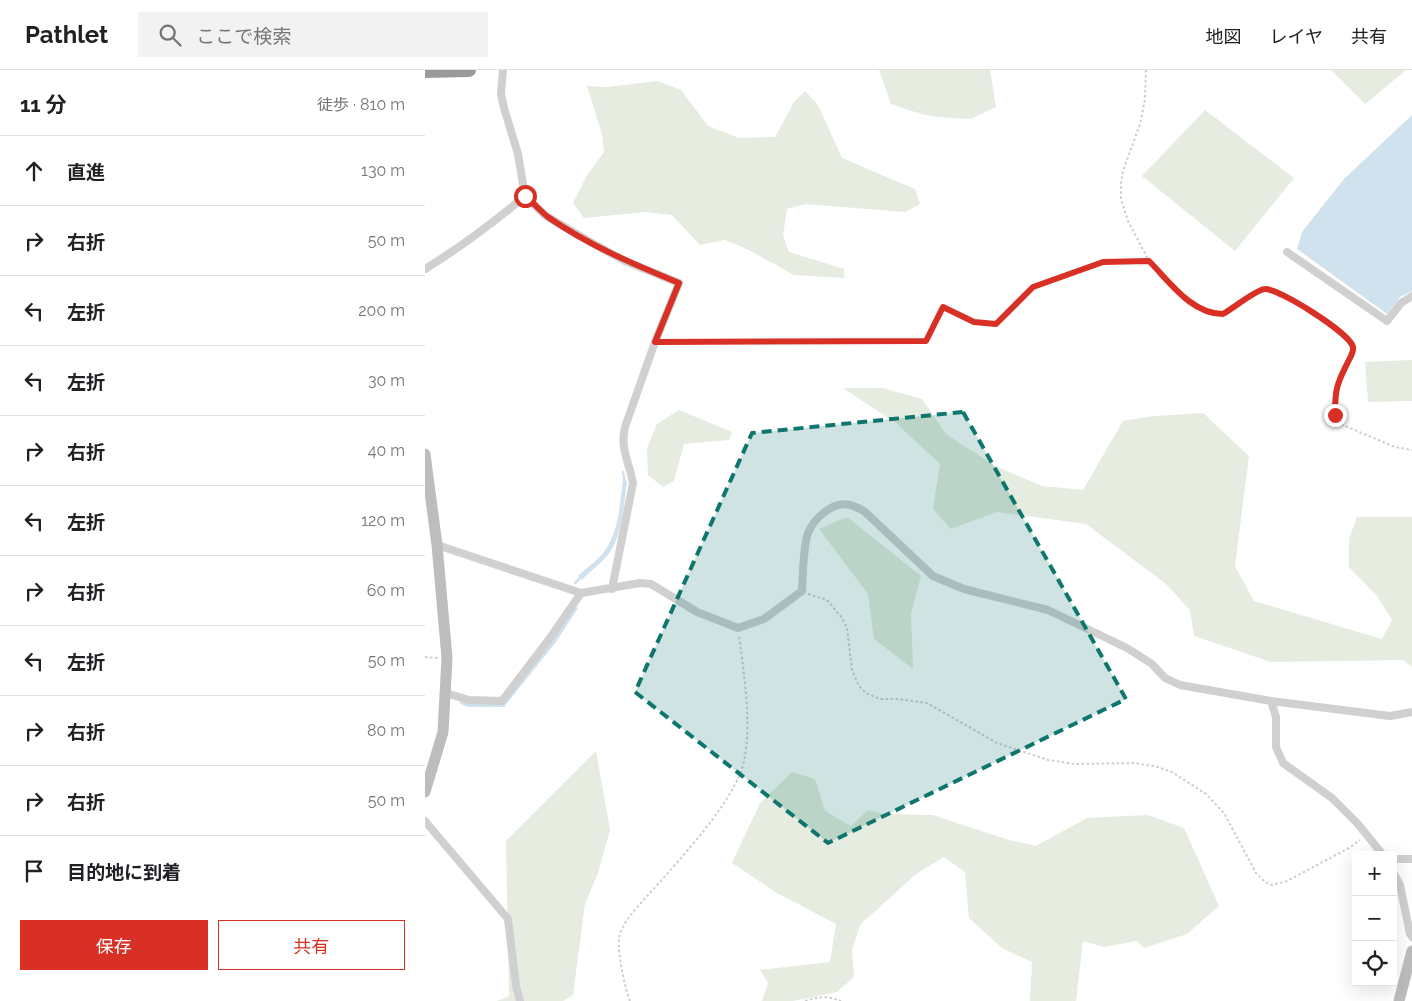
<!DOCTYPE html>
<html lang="ja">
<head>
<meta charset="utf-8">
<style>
	:root { --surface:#fff; --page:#f2f2f2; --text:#202124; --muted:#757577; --line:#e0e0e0; --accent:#d93025 }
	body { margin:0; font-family:Raleway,"Noto Sans JP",sans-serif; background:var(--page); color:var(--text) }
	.controls { position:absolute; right:15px; bottom:15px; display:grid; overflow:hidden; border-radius:0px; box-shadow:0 5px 20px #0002 }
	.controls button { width:45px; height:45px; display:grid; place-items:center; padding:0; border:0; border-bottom:1px solid var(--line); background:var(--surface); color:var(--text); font:25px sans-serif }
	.stop { position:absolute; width:15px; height:15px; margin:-11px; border:4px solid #d93025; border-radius:50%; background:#fff }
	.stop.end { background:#d93025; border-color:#fff; box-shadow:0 1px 5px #0008 }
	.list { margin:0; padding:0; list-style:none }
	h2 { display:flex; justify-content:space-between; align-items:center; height:65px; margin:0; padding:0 20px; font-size:21px }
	h2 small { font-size:16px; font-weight:400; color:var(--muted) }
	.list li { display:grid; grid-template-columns:32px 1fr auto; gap:15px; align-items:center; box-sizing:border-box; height:70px; padding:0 20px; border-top:1px solid var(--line) }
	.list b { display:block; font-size:19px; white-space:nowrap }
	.list em { font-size:16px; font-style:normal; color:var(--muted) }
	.actions { display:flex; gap:10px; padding:15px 20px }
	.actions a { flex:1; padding:11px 0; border:1px solid var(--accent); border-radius:0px; text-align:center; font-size:18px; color:var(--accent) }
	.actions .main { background:var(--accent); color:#fff }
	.icon { flex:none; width:28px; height:28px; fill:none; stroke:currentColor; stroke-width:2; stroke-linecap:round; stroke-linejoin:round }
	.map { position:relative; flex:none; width:987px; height:931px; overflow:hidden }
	header { display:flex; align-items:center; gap:30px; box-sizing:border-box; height:70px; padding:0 25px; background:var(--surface); border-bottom:1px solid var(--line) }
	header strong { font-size:24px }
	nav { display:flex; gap:28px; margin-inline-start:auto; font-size:18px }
	.search { width:350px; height:45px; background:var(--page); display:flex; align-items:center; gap:12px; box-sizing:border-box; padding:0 18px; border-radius:0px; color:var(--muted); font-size:19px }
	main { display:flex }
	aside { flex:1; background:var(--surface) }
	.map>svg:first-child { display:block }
</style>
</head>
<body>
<header>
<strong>Pathlet</strong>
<div class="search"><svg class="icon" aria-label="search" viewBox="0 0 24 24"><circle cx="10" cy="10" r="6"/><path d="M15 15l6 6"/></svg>ここで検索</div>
<nav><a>地図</a><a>レイヤ</a><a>共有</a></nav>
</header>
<main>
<aside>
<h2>11 分<small>徒歩 · 810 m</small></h2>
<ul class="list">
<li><svg class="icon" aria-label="ahead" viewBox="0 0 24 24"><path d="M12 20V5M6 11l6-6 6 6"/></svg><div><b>直進</b></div><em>130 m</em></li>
<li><svg class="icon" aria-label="right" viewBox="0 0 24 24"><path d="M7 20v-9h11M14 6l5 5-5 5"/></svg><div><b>右折</b></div><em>50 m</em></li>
<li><svg class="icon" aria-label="left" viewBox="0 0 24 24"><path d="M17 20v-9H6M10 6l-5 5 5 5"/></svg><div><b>左折</b></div><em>200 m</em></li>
<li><svg class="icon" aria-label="left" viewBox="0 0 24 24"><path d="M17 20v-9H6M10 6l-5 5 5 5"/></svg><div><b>左折</b></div><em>30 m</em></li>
<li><svg class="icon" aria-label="right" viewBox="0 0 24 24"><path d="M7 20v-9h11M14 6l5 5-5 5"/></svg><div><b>右折</b></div><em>40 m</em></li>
<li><svg class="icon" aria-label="left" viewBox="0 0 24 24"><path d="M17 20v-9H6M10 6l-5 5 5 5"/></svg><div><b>左折</b></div><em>120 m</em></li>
<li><svg class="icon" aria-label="right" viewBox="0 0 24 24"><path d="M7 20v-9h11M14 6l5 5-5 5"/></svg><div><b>右折</b></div><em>60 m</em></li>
<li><svg class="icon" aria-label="left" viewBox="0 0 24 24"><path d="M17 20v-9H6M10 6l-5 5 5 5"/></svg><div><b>左折</b></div><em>50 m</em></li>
<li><svg class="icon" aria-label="right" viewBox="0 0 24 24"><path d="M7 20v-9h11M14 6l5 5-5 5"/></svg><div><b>右折</b></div><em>80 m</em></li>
<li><svg class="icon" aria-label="right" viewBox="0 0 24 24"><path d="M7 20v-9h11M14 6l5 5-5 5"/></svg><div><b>右折</b></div><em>50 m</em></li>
<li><svg class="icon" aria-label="arrive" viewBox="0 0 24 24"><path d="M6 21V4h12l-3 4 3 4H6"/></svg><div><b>目的地に到着</b></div></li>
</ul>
<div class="actions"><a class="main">保存</a><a>共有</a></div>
</aside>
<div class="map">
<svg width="987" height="931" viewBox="0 0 987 931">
	<rect width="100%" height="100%" fill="#fff"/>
	<path fill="#e6ecdf" d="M454,0H565L571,37L546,49L513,47L496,44L466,34Z
		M906,0H981L940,34Z
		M233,11L256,20L283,56L314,68L350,67L369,32L380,21L393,35L417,88L490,119L495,134L480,142L380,134L362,139L358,165L364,182L419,199V208L369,205L324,180L300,170L275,175L247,145L221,142L159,148L148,133L162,105L179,82L177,64L162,16L182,17Z
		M780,40L869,108L810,181L717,106Z
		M987,290V331L943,332L940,292Z
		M418,318H458L497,329L521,364L570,396L617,416L658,420L698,351L729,346L778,343L824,386L810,496L829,531L957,569L967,550L952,526L924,497V469L932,447H987V597L978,590L846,592L769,566L765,540L741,514L661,454L572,442L526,459L508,439L515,394L471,353Z
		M254,340L307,362L304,370L259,374L249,411L238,417L223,405L222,378L232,354Z
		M422,447L496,506L486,544L488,599L449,569L443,524L394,459Z
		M171,681L185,760L173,803L160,834L148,925L138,931H72L84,926L81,771Z
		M367,702L390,709L400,741L426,756L443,740L459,744L508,745L584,770L611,776L662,748L723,745L759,758L794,836L762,864L719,878L712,871L679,877L658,871L651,931H605L607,892L577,878L544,848L540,802L519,787L491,804L435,855L427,880L429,907L412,922L368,931H337L343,913L335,900L405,892L411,854L352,823L307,793L335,733Z"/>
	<path fill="#cfe2ee" d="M987,45V221L975,227L962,244L872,179L877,162L919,109Z
		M198,410L202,411C199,433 198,459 187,479C180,491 166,500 157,510L153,506C162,497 174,490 181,479C194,460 195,432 198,410Z
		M149,536L153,538L131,572L79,637H42L34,633L36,629L77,633Z"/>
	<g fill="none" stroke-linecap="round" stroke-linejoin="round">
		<path stroke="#cfe2ee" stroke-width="2.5" d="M198,402L200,413
			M150,513L156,507"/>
		<path stroke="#cdcdcd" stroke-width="2" stroke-dasharray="2.5 2.5" stroke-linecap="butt" d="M721,0L720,29L715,54L698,101L696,113V129L703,151L724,191L766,233L781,241L798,244L834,220C838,219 841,218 845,220C866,226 919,258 928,277L926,287L910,320V345L913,353L970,377L987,380
			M239,272L501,271L518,237L549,252L571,254L608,217L678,192L724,191
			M383,524L402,530L417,548L422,558L427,600L434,616L441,623L455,629H473L502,633L572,673L623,690L650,694L710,693L733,697L747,702L781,724L799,743L831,803L840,812L847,815L862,811L924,778L935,770
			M0,587L13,588
			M205,931C200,919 192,881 194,869C195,859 202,850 208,842C238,807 310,735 319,691C327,652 319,605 314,565
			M380,931C394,926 403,926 416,931"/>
		<path stroke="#d0d0d0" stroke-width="8" d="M78,0L76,24L79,38L93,84L100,126L121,146L167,173L200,191L254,213L230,272L200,357C195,379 204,392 208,413L187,519
			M862,182L962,251L976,233L987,226
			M0,199C36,177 68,153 100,126
			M12,475L156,523L215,513L226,514L272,542L313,558L339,549L377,521C378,505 378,477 383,463C389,448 408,431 425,435C430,436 435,439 439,441L508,506L539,519L623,540L702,578L727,594L740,608L755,615L846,631L965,646L987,642
			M21,623L44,630L77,631L125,568L156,523
			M846,631L851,647V677L858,693L907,728L933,754L958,785
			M0,751L83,849L91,916L95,931
			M968,789H987
			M968,802L975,815L985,864L987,867"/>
		<path stroke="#bdbdbd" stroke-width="11" d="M0,384L12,475L22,588L18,662L0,722
			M974,931L987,881"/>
		<path stroke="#9a9a9a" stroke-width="14" d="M0,1L44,0"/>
	</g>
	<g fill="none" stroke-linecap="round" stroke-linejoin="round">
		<path stroke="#d93025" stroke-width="6" d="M100,126C108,132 115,141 123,147C163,175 208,194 254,213L230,272L501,271L518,237L549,252L571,254L608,217L678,192L724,191C744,211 766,244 798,244C807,239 832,219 840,219C853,218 925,263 928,277C929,283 924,289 922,294C911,315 910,322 910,345"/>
	</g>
	<path fill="#0f766e" fill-opacity="0.2" stroke="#0f766e" stroke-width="4" stroke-dasharray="10 6" stroke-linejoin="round" d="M538,342L701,629L403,773L210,622L327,363Z"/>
</svg>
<div class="controls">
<button>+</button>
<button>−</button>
<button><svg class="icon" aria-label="locate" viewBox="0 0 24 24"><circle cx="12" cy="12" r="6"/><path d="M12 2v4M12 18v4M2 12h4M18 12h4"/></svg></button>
</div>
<div class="stop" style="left:100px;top:126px"></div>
<div class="stop end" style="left:910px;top:345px"></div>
</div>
</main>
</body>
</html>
